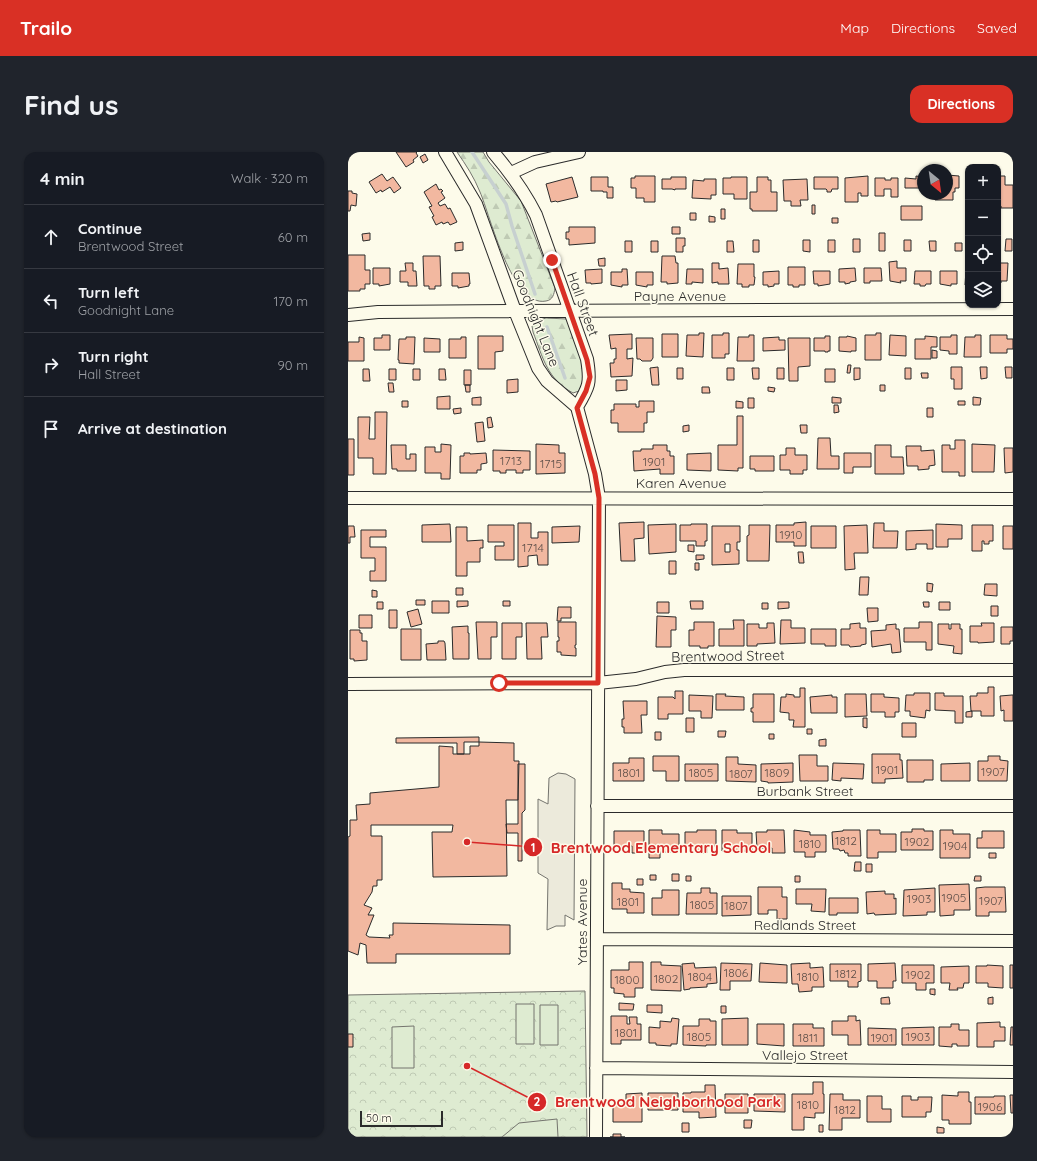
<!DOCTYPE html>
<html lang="en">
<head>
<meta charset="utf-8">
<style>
	:root { --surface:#171b24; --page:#20242c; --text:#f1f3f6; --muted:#9ea1a6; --line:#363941; --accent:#d93025 }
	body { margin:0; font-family:Quicksand,sans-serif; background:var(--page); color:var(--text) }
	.controls { position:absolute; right:12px; top:12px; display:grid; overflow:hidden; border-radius:8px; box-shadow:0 1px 3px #0004 }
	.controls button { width:36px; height:36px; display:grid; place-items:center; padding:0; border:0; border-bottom:1px solid var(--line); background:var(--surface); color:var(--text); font:20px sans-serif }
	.compass { position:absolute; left:569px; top:12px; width:36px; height:36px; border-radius:50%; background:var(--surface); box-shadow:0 1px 3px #0004; rotate:151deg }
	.scale { position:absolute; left:12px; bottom:10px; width:83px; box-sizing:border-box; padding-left:4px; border:2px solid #2b2b2b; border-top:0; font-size:11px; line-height:14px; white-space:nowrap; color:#2b2b2b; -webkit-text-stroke:3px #fdfbea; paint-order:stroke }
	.stop { position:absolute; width:12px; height:12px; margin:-9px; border:3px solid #d93025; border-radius:50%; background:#fff }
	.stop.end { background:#d93025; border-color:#fff; box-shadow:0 1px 4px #0008 }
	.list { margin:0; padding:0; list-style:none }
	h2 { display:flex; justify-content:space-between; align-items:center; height:52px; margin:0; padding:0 16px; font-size:17px }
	h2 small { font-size:13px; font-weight:400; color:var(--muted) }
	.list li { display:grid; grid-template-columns:26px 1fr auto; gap:12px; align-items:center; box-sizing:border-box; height:64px; padding:0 16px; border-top:1px solid var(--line) }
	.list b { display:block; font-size:15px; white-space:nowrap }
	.list p { margin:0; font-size:13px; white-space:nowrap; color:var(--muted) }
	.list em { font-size:13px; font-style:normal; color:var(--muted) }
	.icon { flex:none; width:22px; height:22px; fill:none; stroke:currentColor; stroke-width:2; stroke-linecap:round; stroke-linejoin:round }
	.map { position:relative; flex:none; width:665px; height:985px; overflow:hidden; border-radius:12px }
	header { display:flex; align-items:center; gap:24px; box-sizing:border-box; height:56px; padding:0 20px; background:var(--accent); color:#fff }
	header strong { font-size:19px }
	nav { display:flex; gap:22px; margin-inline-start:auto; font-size:14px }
	.intro { display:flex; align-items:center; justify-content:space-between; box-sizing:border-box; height:96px; padding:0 24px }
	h1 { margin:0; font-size:28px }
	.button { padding:10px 18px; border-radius:12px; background:var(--accent); color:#fff; font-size:14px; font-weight:700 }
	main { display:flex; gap:24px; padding:0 24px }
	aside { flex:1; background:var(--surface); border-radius:12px; box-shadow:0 1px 3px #0004 }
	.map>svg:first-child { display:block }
</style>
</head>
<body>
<header>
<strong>Trailo</strong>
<nav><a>Map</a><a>Directions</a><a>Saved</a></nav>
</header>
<div class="intro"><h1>Find us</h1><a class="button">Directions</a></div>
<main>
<aside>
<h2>4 min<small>Walk · 320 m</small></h2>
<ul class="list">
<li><svg class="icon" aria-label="ahead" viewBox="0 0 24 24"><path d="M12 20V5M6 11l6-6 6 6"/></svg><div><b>Continue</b><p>Brentwood Street</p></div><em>60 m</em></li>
<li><svg class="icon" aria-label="left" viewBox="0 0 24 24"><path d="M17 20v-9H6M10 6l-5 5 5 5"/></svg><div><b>Turn left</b><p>Goodnight Lane</p></div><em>170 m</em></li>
<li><svg class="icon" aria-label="right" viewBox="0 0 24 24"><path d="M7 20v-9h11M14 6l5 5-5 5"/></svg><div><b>Turn right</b><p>Hall Street</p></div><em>90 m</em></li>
<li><svg class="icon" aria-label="arrive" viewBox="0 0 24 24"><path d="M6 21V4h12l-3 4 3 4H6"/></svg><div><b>Arrive at destination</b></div></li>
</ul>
</aside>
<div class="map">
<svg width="665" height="985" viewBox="0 0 665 985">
	<defs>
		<pattern id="forest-firs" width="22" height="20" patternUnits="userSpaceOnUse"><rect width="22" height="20" fill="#deebd1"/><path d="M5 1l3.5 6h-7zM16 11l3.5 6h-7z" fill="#bfcab4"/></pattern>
		<pattern id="park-crowns" width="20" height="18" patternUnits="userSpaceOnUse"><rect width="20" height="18" fill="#deebd1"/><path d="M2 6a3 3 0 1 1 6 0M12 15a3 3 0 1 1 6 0" fill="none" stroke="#bfcab4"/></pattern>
	</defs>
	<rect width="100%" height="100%" fill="#fdfbea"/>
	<path fill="url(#forest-firs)" stroke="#74746e" d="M109,0H135L141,10L173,49L207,136C206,142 205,148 198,149C164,156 142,63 132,40C126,25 118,13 109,0Z
		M198,166L219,167C227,188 243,217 231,239L225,241C199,227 195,206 185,180L184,174L189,169Z"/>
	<path fill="url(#park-crowns)" stroke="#74746e" d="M237,839L239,985H0V843Z"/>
	<path fill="#deebd1" stroke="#74746e" d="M168,852H186V892H168Z
		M192,853H210V893H192Z
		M66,874V916H44V875Z
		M209,967L210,985H154L171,971Z"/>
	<path fill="#eceadb" stroke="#74746e" d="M210,621L218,622L227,627L226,768L217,763V774H208L199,778L200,727L190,721V647L200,652L201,626Z"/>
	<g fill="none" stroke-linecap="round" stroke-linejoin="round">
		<path stroke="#c7d0d0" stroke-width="3.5" d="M124,0L158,52L164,74L187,142
			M199,175L217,226"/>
	</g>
	<path fill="#f2b8a0" stroke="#2b2b2b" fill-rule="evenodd" d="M48,0H69L68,1L70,4L65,8L66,10L58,15Z
		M77,2L80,8L75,11L72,5Z
		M34,22L39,29L45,25L53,36L46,41L42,35L34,40L33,38L28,41L21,30Z
		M599,23L611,24V36H607V40H605V48H587V42H599Z
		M287,24H307V50H296V46H288V36H283V26H287Z
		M520,24V44H513V41H510V50H497V26Z
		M568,24L575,25V36H557V26L568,27Z
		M650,24H657V33H665V56H653V54H650Z
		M224,25L230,45L209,50L208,49L203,50L198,32Z
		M243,25H260V35H265V46H259V40H255V39H243Z
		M323,25H338V37H327V38L324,37H314V27H323Z
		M383,25H399V47H386V42H375V26H383Z
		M409,25H420V28H423V40H429V59H404V57H402V40H409Z
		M466,25H490V37H484L483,40H479V38L478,37H466Z
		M527,26H537V28H543V26H550V45H543V37H536V44H527Z
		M356,27H368V43H363V47L344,46L345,28L356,29Z
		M459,27L460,48H452L453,54H443V49H436L435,28Z
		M88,32L91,38L93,37L95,39L93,40L97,46L90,51L92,54L97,52L100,57L102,56L109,70L102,73L100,70L95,72L94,70L88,73L84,65L86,64L81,55L84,54L76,40Z
		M0,39H4V41L9,42L8,54L3,53L2,59H0Z
		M464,53H467V62H464Z
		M553,54H574V68H553Z
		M373,57H377V67H373Z
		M342,61H348V68H342Z
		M361,64L367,65V70H361Z
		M484,66H490V71H484Z
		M221,75H247V91L221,93V87H218V80H221Z
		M324,75H332V82H324Z
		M22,81V88L15,89L14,82Z
		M531,81H537V99H531Z
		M328,86H337V94H335V100H328Z
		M505,87H512V100H505Z
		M658,87H664V99H657Z
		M405,88H411V100H405Z
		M455,88H462V100L455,99Z
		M480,88H487V100H480Z
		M556,88H563V99H556Z
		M277,89H284V100H277Z
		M303,89H310V100H303Z
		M379,89H385L386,100H379Z
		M581,89H588V99H582Z
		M115,90V98L107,99V91Z
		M607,91H614V99H607Z
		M0,103H17V118H22V132H17V137H12V139H0Z
		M75,104H92L93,134H87V137H81V134H76Z
		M314,104H327L328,111H330V131L319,132V130H313Z
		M257,106V114H251L250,107Z
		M549,109V116H558V129H552L553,131L542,129L541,110Z
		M57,111H65V119H68L69,134H60V130H52V119H58Z
		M364,111H371V117L380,116L381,132H370V130L364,131Z
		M650,111H660L659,129H653V131H650Z
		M390,112H406V125H407L406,133H401V135H394V132H389Z
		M440,115H457V133H451V135H445V133H440Z
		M25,116H42V132L31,134V132H25Z
		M507,116L508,129L502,130V131L497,132V130H491V117Z
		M516,116H533L534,129H522V131H516Z
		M254,117V131L243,132V131H238L237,118Z
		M274,117H279L280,133H274V135L263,133V120H274Z
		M339,117H355V131L344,130V132H338Z
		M618,118H620V133H617Z
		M431,119V132H426V134L420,135V133H415V120Z
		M465,119H482V132L470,134V132H466Z
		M567,119H583V132H578L577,134H572V132H566Z
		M592,119H609V132H603V134L592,132Z
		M288,120H305V133H299V135L288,133Z
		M104,121H121L122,132H121V134L110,136V134H104Z
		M351,181H356L355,205L338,204L339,183H351Z
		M375,181H381V202H377V206H364V183H375Z
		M528,181H533V208H517V183H528Z
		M284,182V197H279V207L285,206L284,224L263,225L262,211H266V207H268V196L263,197L261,183Z
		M314,182H330V205H314Z
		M34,183H42V198H26V186H34Z
		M401,183H406V209H389L390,185H401Z
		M542,183L558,184V204L541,203Z
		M603,183H609V202H601V199L592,198V185H603Z
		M627,183H633V205H616L617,185H627Z
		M642,183H659V187H665V197H659V201H642Z
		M130,184H155V199L147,200V217H130Z
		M477,184H482V199H480V200H477V199H466V186H477Z
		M499,184L508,186V199H503V200L491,199V185H499Z
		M577,184L589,185V195H583V207H567V187H577Z
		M11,185L16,186V209H0V190H11Z
		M58,185H67L66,212L51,211V208H50L51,187H58Z
		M113,185H118V206H101V187H113Z
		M431,185V188H437V198L415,199V186Z
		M76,186L92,187V200H76Z
		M288,186H305V206L303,209H294L292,207H289Z
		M440,186H462V214L450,215V229H441Z
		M584,198L589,199V206H584Z
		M500,213H503L502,221H499Z
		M310,215L311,233H304L302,216Z
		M603,215H614V237H606V227H603Z
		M632,215H639V226L633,227Z
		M657,215H664V226H658Z
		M329,216H335V227H329Z
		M379,216H386V228H379Z
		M404,216H411V227H405Z
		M429,216H436V227H429Z
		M506,216H512V227L506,228Z
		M557,216H563V227H557Z
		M15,217H21L22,229H15Z
		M41,217H48V228H41Z
		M65,217H72V228H65Z
		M91,217H97L98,228H91Z
		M477,217H487V230H477Z
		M116,218H123V233H116Z
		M573,221H580V226H574Z
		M170,227V240L159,241V228Z
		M268,228H279V238L268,239Z
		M40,231H45L46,240H41Z
		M117,233H122V240H118Z
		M532,233H537V239H532Z
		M354,235H361L362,241H354Z
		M420,235L427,236L426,240L420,239Z
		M102,244V257H89V245Z
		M133,245V253H124V246Z
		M484,245L493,246V251H484Z
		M625,245L633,246L632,253H625Z
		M400,246H406V256H400Z
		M54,249H60V255H54Z
		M291,249H306V260H299V271H296V280H270V271H263V258H266V252H288V255H291Z
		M388,249L395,250V256H388Z
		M610,249H617V253H610Z
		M486,253H490L491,260L486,261Z
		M113,256V261L106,262L105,257Z
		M579,256H585V265H579Z
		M27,260H39L38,322H25V306H10V265H22L21,287H27Z
		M389,264H395V316H390V319L370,318V293H389Z
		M143,265L145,275L140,276L139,266Z
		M135,270L137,289L129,290L127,271Z
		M341,273V279L335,280V274Z
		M452,273H459V281H453Z
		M470,286H482L483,304H491V317H469Z
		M0,287H6V323H0Z
		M607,288H617V324H611V320H594V293H602V297H607Z
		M93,292L103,293L102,327H93V321H77V295H87V300H93Z
		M188,292L211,293V301H217V321L188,322Z
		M624,292L647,293L646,320H624Z
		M43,293H58V307H62V302H68V319H49V317H44Z
		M305,293H319V299H322V304H326V322H312V317L286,319L285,299H293V297H305Z
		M527,293H543V305H555L556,322H527Z
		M558,294H573V299L586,298L587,313L581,314V317L570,318V314H559Z
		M438,296H447V303H459V318H455V322H442V318H432V303H438Z
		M656,296H665V320L657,321Z
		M145,298L182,299V318H175V321H168V318H158V321H152V319H145Z
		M116,301H122V302L138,301L139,311L133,312V318H129V321H112V304H116Z
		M363,301V319L339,318V302Z
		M496,301H523V315H505V321H496Z
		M402,304H426V319H407V317H402Z
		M296,370V386L286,387L287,409H273L271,371Z
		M458,370V394H446V390H428V373H446V371Z
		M170,371H183V386H190V380H200V413H190L189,403L180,404V414L170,415Z
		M526,371H536V379H550L549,396H525Z
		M102,372L103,390H74V373Z
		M328,372V400L301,402L300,373Z
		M343,372H359V389H357V394H348V389H332V373H343Z
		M588,372L614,373V387H600V395H588Z
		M140,373H166V408H147V394H156V390H140Z
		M401,373H422L421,409H399V384L401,383Z
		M519,373L520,401H506L507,417L497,418L496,374Z
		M624,373H645V389H641V392H636V389H634V399H624Z
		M0,374H6L7,385H2V391H0Z
		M232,374L231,390L204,391V375Z
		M364,374H392V390H389V398H391V412L364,413ZM377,392H382V400H377Z
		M463,374H488V396H463Z
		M655,374H665V397H655Z
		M108,375H119V389L135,388V396H132V410H119V424H108Z
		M13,378H38V385H22V395H38V429H22V419H27V406H13Z
		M585,378V397H579V392H568V397L558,398V379Z
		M340,393H346V400L340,399Z
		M450,400H455L456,411H451Z
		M348,403H356V407L348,408Z
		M321,409H328V422H321Z
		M347,411H351V418H347Z
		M512,425H521L520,443H511Z
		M579,431L585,432L584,440L579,439Z
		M637,432H649V444L636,443Z
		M108,436H115V443H108Z
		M24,438L29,439V445H24Z
		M68,448H77V453H68Z
		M84,449H101V461H84Z
		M109,449H120V454L109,455Z
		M155,449H162V454H155Z
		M342,449H355V457H343Z
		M29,450H35V457H29Z
		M309,450H321V461H309Z
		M430,450H441V456L430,457Z
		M575,450H581V455H576Z
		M591,450H602V458H591Z
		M414,451H420V457H414Z
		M643,454H650V464H643Z
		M210,455H223V466H213V469H209Z
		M519,456H530V469L520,470Z
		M70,457L74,472L63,475L59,460Z
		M41,458H49V476H41Z
		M11,463H24V476H11Z
		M309,464L328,465V478H323V495H308Z
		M385,468H396V494H371V477H386Z
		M433,468H443V476H457V491L432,492Z
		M128,470H149V485H143V507H130Z
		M210,470H228V493H227V496H228V504L213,503V500H209V489H211V485H210Z
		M346,470H366V494H360V496H352V494H341V478H346Z
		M571,470H584V498H578V490H556V476H571Z
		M154,471H174V485H168V507H154Z
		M178,471H199L200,485H193L194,507H179Z
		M419,471H426L427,491L409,492V494H399V472H411V476H419Z
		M512,471V476H518V492L513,493V494L502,495L501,493H493V477H502V472Z
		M633,471H646V490L630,491V490H622V474H634Z
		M548,472V477H551L553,500L544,501L543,492L524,495L523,479L538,478V473Z
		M590,472H601V477H603V472H612V477H614V502L605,501L606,494L590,492Z
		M120,474V481H121V507H105L104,475Z
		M653,475H665V489H662V492H653Z
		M53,477H73V508H53Z
		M463,477H488V494H477V492H463Z
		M2,478H12V481H14V489H19V508L6,509V507H2Z
		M90,489H96L97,491L98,508H79L78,492L90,491Z
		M640,535H646V564H633V559H623L622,544H629V541H640Z
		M452,536H457V575H445L446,568H441V561L432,560L433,545H438V542L446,543V545H452Z
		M327,539H335V562H320V567H310V545H325L327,547Z
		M566,541H582V559L578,558L577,566L562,564V559H557L558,543H566Z
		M587,541H596V544H615V571H607V559L587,558Z
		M368,542H378L377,544L396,545V558H368Z
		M405,542H426V570H405V560H403V556H405Z
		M497,542H518L519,564L497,565Z
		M523,542H536V545L551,546V560H547V565H537V560H523Z
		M341,543L365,544L364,566H353V559H341Z
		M484,543V545H489V561H463L462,545Z
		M664,543H665V569H656V558L653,559L652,544Z
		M275,549H299V563H293L294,581H276V575H274V567H276Z
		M624,559V565H618V560Z
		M338,566H346V580H338Z
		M515,566H519V576L515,575Z
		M554,571H568V585H554Z
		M459,577H464V582H459Z
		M370,579H378L377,585H370Z
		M307,580H313V588H307Z
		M421,582H426V587H421Z
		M131,585V590H116V602H109V591H48V586Z
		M478,587V594H471V588Z
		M131,590L166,591V609H171L170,648H158L159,724L85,725L84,680H104L105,673H23V684H34V728H29V734H25L24,740L16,753L24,756L20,763H26L18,783L21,785L42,786L41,783H45V771L162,773V802H48V811H19L18,793L12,791L10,803L0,799V685L2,684V668H9L8,653L22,652V641L91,635V594L105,595V602H122V594H131Z
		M524,602H552V608H554L555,626L537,627V631H524Z
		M451,603H469V614H480V629H452Z
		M305,604H331V629H318V619H305Z
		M640,604H652V608L660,609L659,629H630V609H640Z
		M378,605H390V612L408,613V630L378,629Z
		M281,606H296V629H265V611H281Z
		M559,608H585V628H576V630H559Z
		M445,611V630L420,631V630L413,629V612Z
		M485,611L516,612L515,627L493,626V629L484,628Z
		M622,611V629H593V612Z
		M170,612H177V658L174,661V709H170V681H159L158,672H170Z
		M337,612H370V629H337Z
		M564,677H576V679H585V698H553V680H564Z
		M301,678H314V682H331V700H312V706H301Z
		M349,678H368V694H359V701H348V695H337V680H349Z
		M374,678H389V681H404V699H374Z
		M419,678H436L437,701H424V696H409L408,680H419Z
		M446,678L462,680V683H478V700H467V705H457V700H446Z
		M495,678H512L513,704H500V701H497L496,698L492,699L491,697H485L484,680L495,679Z
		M519,678H532V682H548V700H530V706H519Z
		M592,678H605V682H622V706H592Z
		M266,679H296V701H284V694L266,695Z
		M634,679H656V696H629V686H634Z
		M641,701H648V706H641Z
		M507,710H513V719H506Z
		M518,712H524V720H518Z
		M324,722H331V729H324Z
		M302,723H308V728H302Z
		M338,724H343V729H338Z
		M447,724H452V730H447Z
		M627,724H633V729H626Z
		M289,727H295V733H289Z
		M264,731H274V737H282V740L296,741V761H279V757H264Z
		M621,732L622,758H606V763L592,764L591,733Z
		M410,735H434V745H439V767H429V758H420V762H410Z
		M637,735H657L658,760H641V764H628V736Z
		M353,736H362V741H369V762H338L339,741H353Z
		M587,736V760H579V763L555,764L556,738Z
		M448,737H478L477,760L463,759L464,752H448Z
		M314,738H331V763H304V746H314Z
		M537,739V742H546V747L548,746V762L527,763L526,761L519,762L518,740Z
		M374,744H403V763L374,764Z
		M481,746H510V761H489V763H481Z
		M281,810H295V836H287V845H276V842L266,841V836H263V818H281Z
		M303,810H313V813L333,814V839L303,838Z
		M346,811L347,816L368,815L369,831L359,832V835L342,836V837L336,838L334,812Z
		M373,811L404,812L403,829H382V838H372Z
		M412,811L439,813V831L411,830Z
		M462,811V816L475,815L476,835H464V839L451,840L450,832H444L443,812Z
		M547,811L548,829H545V836H529V829H520V812Z
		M482,812H513V829L510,830V835H500V829H482Z
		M554,813H586V831H578V838H568V831H554Z
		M639,813L655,814V836L640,835V831H628V814H639Z
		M662,813H665V836H662Z
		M621,814V831H616L615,836H609L610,838H601L602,831H593V815Z
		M582,837H587V843L582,842Z
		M541,845L542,852H533V846Z
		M645,845V852H640V846Z
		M271,851L286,852L285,858H271Z
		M299,853H314V861L299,860Z
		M373,854H378V861H373Z
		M263,864H279V872H282L281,865H289V872H293V888H273V892H263Z
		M500,864H508V869L512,868L513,893H500V883H484V869H500Z
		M324,866L331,867L329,892H323V894L308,893V891H301V875L312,876V869L323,870Z
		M400,866V893H374V867Z
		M351,867H362V869H368V893H358V894L335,893V874H351Z
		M652,870V875H657V889H646V895H629V871Z
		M409,872H436V894L409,892Z
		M445,872H465V876H476V894H445Z
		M603,872H611V878H621V894H609V892H604V895L591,894V875H603Z
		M586,875V893H554V876Z
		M663,875H665V893H662Z
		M520,876L548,877V893H520Z
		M0,882H5V895H0Z
		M465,930H475V942H476V961H467V966L456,965V978H444V942H465Z
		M357,933H367L368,965L351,966V960H335V941H343V940H357Z
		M610,940H621V950H623V972H601V968H594V943L610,944Z
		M294,941V970H265V953L278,952V942Z
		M300,941H330V958H300Z
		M377,942H400V961H377Z
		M406,942H437V960L406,959Z
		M482,942H495V948H512V966H494V978H481Z
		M662,943H665V961H663Z
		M519,944H534V957H543V970H519Z
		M554,944H563V948H570V945H584L583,960H578V965H554Z
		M646,944H657V962H627V945H646Z
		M396,968H404L403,976H396Z
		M334,971H341V980H334Z
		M471,973H475V980H471Z
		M589,975L596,976V981H589Z
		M265,982H273V985H277H262H265Z"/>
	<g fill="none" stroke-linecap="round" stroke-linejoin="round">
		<defs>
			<path id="minor" d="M97,0L128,52L167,159L190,216L199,229L229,255L247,322L251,346L248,985
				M145,0C162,20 176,39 188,63L239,207C243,231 241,235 229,255
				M163,21L187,10L231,0
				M0,163L30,160L167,159L665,157
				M0,346L665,347
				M0,532L250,531L288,527L317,520L336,518H665
				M249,654H665
				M250,787L665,789
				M248,916L665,920"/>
		</defs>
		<use href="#minor" stroke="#2b2b2b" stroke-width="14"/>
		<use href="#minor" stroke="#fdfbea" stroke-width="12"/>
	</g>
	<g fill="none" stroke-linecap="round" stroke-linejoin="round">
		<path stroke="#d93025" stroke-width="5" d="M151,531H250L251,346L247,322L229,256L238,239L242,225L239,208L204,108"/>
	</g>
	<g text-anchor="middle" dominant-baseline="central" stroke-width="3" stroke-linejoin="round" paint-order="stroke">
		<g font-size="12" fill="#5d4e48">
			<text x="163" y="308">1713</text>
			<text x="306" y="309">1901</text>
			<text x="203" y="311">1715</text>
			<text x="443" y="382">1910</text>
			<text x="185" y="395">1714</text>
			<text x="539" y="617">1901</text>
			<text x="645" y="619">1907</text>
			<text x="281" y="620">1801</text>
			<text x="353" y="620">1805</text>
			<text x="429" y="620">1809</text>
			<text x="393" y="621">1807</text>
			<text x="498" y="688">1812</text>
			<text x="569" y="689">1902</text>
			<text x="462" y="691">1810</text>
			<text x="607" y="693">1904</text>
			<text x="606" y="745">1905</text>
			<text x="571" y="746">1903</text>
			<text x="643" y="748">1907</text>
			<text x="280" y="749">1801</text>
			<text x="354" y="752">1805</text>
			<text x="388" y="753">1807</text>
			<text x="388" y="820">1806</text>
			<text x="498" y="821">1812</text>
			<text x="570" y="822">1902</text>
			<text x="352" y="824">1804</text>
			<text x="460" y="824">1810</text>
			<text x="318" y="826">1802</text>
			<text x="279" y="827">1800</text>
			<text x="278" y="880">1801</text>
			<text x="351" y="884">1805</text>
			<text x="570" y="884">1903</text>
			<text x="460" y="885">1811</text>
			<text x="534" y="885">1901</text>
			<text x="460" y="952">1810</text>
			<text x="642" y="954">1906</text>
			<text x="497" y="957">1812</text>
		</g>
		<g font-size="14" fill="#2b2b2b" stroke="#fdfbea">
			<text x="332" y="144">Payne Avenue</text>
			<text transform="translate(235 152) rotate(70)">Hall Street</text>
			<text transform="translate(188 166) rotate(68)">Goodnight Lane</text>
			<text x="333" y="331">Karen Avenue</text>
			<text transform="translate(380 504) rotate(-1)">Brentwood Street</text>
			<text x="457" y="639">Burbank Street</text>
			<text transform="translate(234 770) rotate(-90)">Yates Avenue</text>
			<text x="457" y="773">Redlands Street</text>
			<text x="457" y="903">Vallejo Street</text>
		</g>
	</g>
	<path fill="none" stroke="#d62828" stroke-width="1.5" d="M119 690L185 695M119 914L189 950"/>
	<g fill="#d62828" stroke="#fdfbea" stroke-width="1.5">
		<circle cx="119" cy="690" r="4"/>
		<circle cx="119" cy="914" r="4"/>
		<circle cx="185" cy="695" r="10"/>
		<circle cx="189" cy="950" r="10"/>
	</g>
	<g font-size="12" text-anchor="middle" font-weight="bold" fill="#fff">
		<text x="185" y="700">1</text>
		<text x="189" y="954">2</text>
	</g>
	<g font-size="15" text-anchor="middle" font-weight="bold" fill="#d62828" stroke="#fdfbea" stroke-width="3" stroke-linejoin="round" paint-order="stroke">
		<text x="313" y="701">Brentwood Elementary School</text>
		<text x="320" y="955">Brentwood Neighborhood Park</text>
	</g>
</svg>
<div class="controls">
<button>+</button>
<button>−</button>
<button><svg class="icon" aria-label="locate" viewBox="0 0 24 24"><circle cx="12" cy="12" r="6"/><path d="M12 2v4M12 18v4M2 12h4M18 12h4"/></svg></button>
<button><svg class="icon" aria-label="layers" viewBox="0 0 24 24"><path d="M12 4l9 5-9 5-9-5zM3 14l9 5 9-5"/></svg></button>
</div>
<svg class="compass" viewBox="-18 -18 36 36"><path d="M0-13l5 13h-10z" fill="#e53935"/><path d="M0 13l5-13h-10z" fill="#9ea1a6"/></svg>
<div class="scale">50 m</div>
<div class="stop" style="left:151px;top:531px"></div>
<div class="stop end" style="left:204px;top:108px"></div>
</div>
</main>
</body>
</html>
